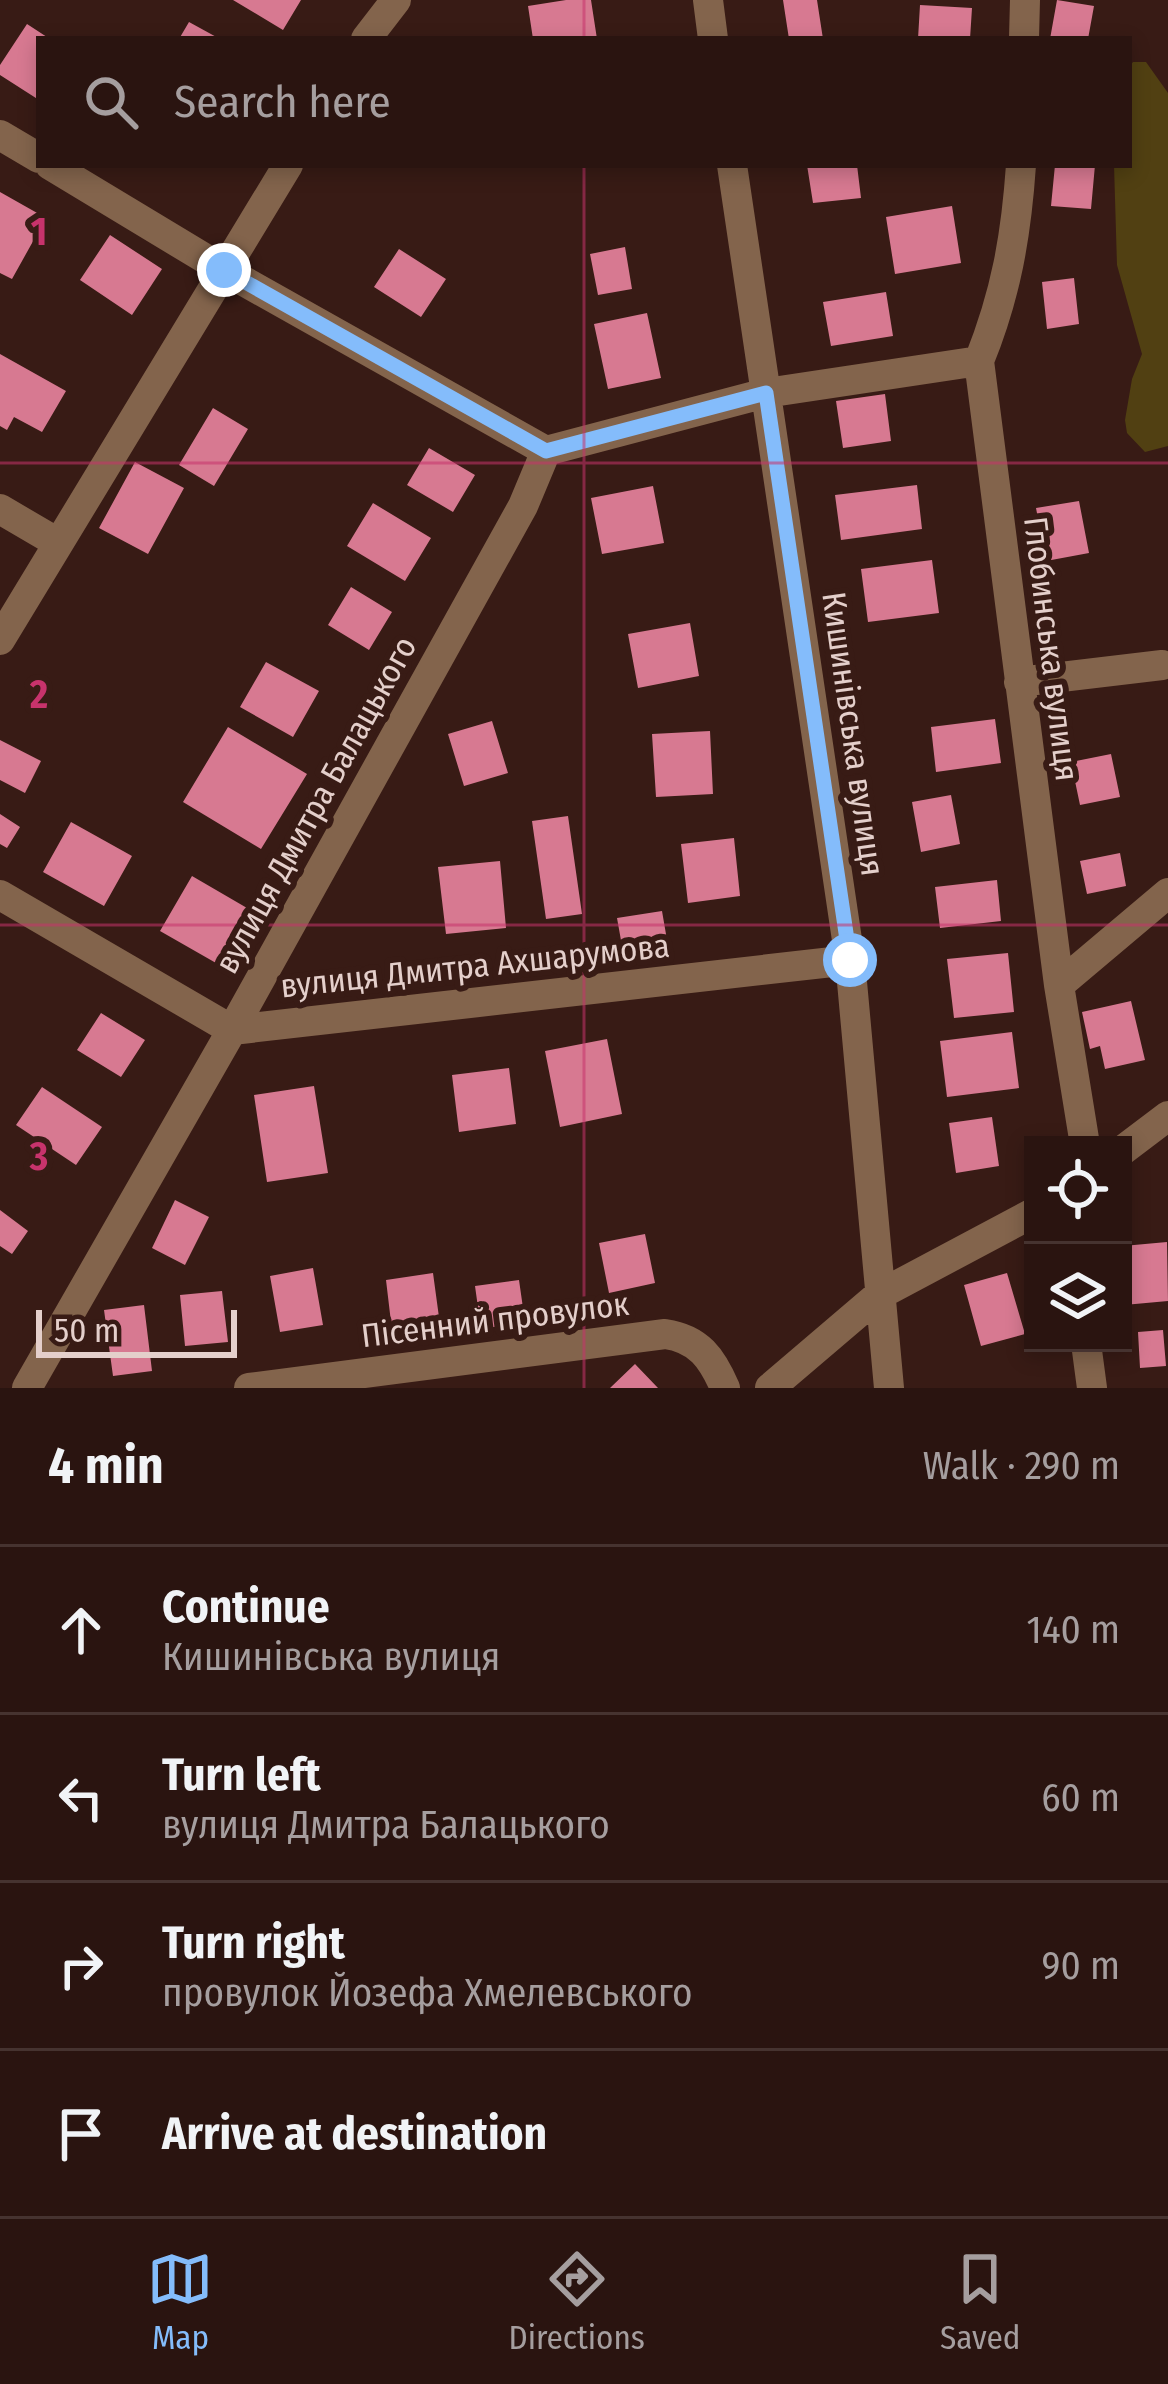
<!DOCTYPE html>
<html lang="en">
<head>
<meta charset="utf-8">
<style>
	:root { --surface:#2a1410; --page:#321d19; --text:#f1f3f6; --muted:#a59e9f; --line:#463330; --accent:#84bcfb }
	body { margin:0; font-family:"Fira Sans Condensed",sans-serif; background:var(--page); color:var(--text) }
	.controls { position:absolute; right:36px; bottom:36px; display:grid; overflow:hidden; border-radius:0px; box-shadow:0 6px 18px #0003 }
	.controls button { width:108px; height:108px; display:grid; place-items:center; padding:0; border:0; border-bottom:3px solid var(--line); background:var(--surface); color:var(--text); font:60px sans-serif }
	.scale { position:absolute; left:36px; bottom:30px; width:201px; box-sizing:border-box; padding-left:12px; border:6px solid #e4cfcb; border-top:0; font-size:33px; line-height:42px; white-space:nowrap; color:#e4cfcb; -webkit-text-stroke:9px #381b15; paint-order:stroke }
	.stop { position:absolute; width:36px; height:36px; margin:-27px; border:9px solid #84bcfb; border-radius:50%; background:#fff }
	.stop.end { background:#84bcfb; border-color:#fff; box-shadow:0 3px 12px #0008 }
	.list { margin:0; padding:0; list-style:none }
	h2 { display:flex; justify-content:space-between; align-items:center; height:156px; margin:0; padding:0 48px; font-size:51px }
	h2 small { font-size:39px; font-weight:400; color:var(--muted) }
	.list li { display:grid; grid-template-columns:78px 1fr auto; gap:36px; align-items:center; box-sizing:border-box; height:168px; padding:0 48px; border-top:3px solid var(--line) }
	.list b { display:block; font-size:45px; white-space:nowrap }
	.list p { margin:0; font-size:39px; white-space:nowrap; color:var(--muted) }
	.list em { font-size:39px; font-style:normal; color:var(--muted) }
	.icon { flex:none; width:66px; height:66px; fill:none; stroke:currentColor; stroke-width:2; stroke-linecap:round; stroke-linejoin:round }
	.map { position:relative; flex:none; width:1168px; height:1388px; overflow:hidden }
	.search { position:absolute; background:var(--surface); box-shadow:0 6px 18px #0003; left:36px; right:36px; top:36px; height:132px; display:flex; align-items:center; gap:30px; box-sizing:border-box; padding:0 42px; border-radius:0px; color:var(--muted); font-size:45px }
	.sheet { height:828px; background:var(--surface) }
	nav { display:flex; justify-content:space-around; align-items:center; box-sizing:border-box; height:168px; border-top:3px solid var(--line); background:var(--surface); font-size:33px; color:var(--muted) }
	nav a { display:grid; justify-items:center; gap:6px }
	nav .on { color:var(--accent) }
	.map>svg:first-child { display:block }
</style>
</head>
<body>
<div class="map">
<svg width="1168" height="1388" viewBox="0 0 1168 1388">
	<rect width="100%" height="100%" fill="#381b15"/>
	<path fill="#514012" d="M1133,62H1146L1168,93V446L1145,452L1127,433L1125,420L1132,379L1142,354L1117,265L1114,165H1129V67Z"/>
	<path fill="#d77991" d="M233,0H301L283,30Z
		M566,0H591L597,39H533L528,6Z
		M783,0H817L823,39H789Z
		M1057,0L1094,6L1088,39H1050Z
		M920,5L972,8L970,39H918Z
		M189,22L220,39H179Z
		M27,24L50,39H39V100L0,75V65Z
		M807,165H857L861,198L813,203Z
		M1055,165H1095L1091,209L1051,206Z
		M0,192L46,218L12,279L0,273Z
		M952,206L961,263L895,274L886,217Z
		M110,235L162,269L132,315L80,280Z
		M625,247L632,289L598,295L590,254Z
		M399,249L446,279L421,317L374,287Z
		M1074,278L1079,324L1047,329L1042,282Z
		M886,292L893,336L831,346L823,302Z
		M647,313L661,378L608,389L594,324Z
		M0,354L66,391L42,432L14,417L7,430L0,426Z
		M885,394L891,441L843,448L836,401Z
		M213,408L248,429L214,486L179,465Z
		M429,448L475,475L453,512L407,485Z
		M135,462L184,488L148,554L99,528Z
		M917,485L922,529L841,540L835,495Z
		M653,486L664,543L602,554L591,498Z
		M1079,501L1089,553L1046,561L1036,508Z
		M373,503L431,538L405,581L347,546Z
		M932,560L939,613L868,622L861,569Z
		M351,587L392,612L369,650L328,625Z
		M690,623L699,676L638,688L628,634Z
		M266,662L319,691L293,737L240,707Z
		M995,719L1001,763L936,772L931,727Z
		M492,721L508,773L464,786L448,734Z
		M228,727L307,774L261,849L183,802Z
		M710,731L713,794L656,797L652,734Z
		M0,740L41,761L25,793L0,780Z
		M1111,754L1120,797L1080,805L1071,762Z
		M951,795L960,844L921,852L912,802Z
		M0,814L20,827L7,848L0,844Z
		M568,816L582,914L546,919L532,821Z
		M71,822L132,856L104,906L43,872Z
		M734,838L740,896L688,903L681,844Z
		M1120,853L1126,886L1087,894L1080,861Z
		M500,861L506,928L446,934L438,867Z
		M192,876L247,908L216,963L160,931Z
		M997,880L1001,921L940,928L935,887Z
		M662,911L667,940L622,946L617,918Z
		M1008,953L1014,1012L954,1018L947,959Z
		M1131,1001L1145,1060L1105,1069L1100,1046L1090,1049L1082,1012Z
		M101,1013L145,1040L121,1077L77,1050Z
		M1012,1032L1019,1088L947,1097L940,1041Z
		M607,1039L622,1114L560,1127L545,1051Z
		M509,1068L516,1124L459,1132L452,1075Z
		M314,1086L328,1173L267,1182L254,1095Z
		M42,1087L102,1127L76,1165L16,1125Z
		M992,1117L999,1166L956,1173L949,1123Z
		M175,1200L209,1217L185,1265L152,1248Z
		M0,1210L28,1231L12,1254L0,1246Z
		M645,1234L655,1283L609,1293L599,1243Z
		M1167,1242L1168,1301L1124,1305L1123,1246Z
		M313,1268L323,1325L280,1332L270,1276Z
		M433,1273L441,1332L393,1339L386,1280Z
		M1007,1273L1025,1334L981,1346L964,1285Z
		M519,1280L525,1322L481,1329L475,1286Z
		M222,1291L228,1342L185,1346L180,1295Z
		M144,1305L152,1371L113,1376L104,1310Z
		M1163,1330L1166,1366L1140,1368L1138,1332Z
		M635,1364L658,1388H610Z"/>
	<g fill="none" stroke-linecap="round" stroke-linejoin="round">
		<path stroke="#83644c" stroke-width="30" d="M708,0L713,39
			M366,39L396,0
			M1024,39L1025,0
			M0,135L39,158
			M50,165L224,270L546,451
			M732,165L850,960L889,1388
			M1021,165C1016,237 1006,294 979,361L1059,985L1085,1145
			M0,509L58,543
			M0,640L288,165
			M1019,682L1162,665
			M0,895L232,1030L850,960
			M1059,985L1168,893
			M1123,1150L1168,1116
			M1086,1343L1092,1388
			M27,1388L232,1030L523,506L546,451L766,393L979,361
			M249,1388L665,1334C699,1339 712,1358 725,1388
			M770,1388L879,1295L1033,1213"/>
	</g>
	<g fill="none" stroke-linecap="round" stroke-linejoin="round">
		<path stroke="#84bcfb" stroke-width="15" d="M224,270L546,451L766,393L850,960"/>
	</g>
	<path fill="none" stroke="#c7336c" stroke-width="3" stroke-opacity="0.55" d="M584,0V39M584,165V1388M0,463H1168M0,925H1168"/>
	<g text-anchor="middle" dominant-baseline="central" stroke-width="12" stroke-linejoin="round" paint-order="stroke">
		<g font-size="33" fill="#e4cfcb" stroke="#381b15">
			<text transform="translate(1051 649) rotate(83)">Глобинська вулиця</text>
			<text transform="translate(853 734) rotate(82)">Кишинівська вулиця</text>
			<text transform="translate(316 805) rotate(-61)">вулиця Дмитра Балацького</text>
			<text transform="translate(475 966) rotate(-6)">вулиця Дмитра Ахшарумова</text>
			<text transform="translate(495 1320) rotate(-7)">Пісенний провулок</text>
		</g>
	</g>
	<g font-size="39" text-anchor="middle" font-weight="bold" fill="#c7336c" stroke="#381b15" stroke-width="12" stroke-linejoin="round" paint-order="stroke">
		<text x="39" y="245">1</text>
		<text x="39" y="708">2</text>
		<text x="39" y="1170">3</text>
	</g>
</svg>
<div class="controls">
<button><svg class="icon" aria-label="locate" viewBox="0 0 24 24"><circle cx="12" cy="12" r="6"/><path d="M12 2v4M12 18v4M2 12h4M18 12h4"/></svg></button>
<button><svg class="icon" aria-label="layers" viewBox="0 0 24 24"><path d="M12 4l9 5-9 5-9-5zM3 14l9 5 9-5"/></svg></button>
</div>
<div class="scale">50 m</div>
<div class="stop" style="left:850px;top:960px"></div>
<div class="stop end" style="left:224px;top:270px"></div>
<div class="search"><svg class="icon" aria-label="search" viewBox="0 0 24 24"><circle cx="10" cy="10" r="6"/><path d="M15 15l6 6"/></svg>Search here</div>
</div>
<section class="sheet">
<h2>4 min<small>Walk · 290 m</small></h2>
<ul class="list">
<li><svg class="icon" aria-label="ahead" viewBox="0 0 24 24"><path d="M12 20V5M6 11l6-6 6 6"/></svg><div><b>Continue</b><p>Кишинівська вулиця</p></div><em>140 m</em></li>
<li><svg class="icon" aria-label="left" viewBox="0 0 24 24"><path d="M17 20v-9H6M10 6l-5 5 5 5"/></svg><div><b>Turn left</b><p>вулиця Дмитра Балацького</p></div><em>60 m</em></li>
<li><svg class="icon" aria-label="right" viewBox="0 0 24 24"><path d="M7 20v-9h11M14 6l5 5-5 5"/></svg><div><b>Turn right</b><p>провулок Йозефа Хмелевського</p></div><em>90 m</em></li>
<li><svg class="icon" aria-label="arrive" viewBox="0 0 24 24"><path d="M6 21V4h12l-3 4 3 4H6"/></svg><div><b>Arrive at destination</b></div></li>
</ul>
</section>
<nav>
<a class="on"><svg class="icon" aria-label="map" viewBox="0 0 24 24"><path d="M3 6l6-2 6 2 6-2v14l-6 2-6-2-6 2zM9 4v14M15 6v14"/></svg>Map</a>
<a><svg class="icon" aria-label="directions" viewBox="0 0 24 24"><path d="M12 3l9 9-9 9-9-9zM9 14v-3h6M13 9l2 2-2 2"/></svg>Directions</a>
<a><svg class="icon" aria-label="saved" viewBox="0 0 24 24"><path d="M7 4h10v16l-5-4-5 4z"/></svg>Saved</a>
</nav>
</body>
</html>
